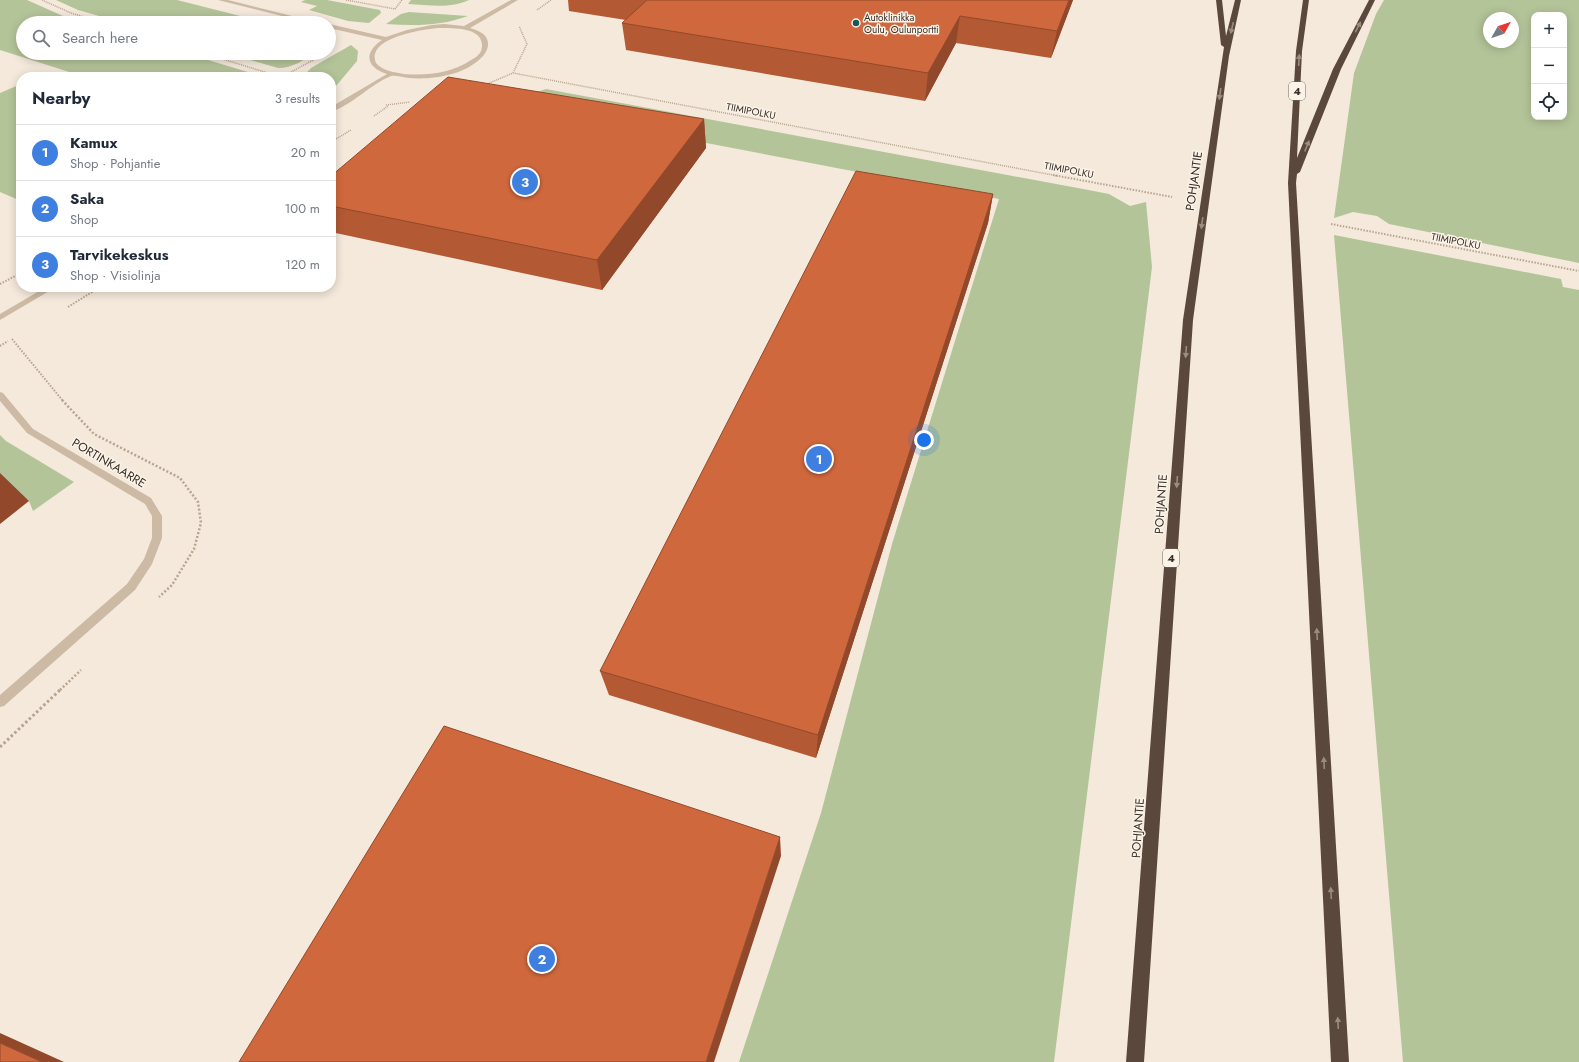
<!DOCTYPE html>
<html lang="en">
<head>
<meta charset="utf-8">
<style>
	:root { --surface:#fff; --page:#f6f6f7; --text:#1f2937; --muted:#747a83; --line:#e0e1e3; --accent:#19565e }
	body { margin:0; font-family:Jost,sans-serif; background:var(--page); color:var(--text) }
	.controls { position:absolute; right:12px; top:12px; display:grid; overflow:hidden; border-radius:8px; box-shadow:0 2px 10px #0003 }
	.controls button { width:36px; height:36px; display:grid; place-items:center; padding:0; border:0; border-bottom:1px solid var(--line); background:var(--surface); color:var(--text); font:20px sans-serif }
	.compass { position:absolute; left:1483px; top:12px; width:36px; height:36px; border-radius:50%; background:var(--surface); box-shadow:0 2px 10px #0003; rotate:50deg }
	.you { position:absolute; left:924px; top:440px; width:14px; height:14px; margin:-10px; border:3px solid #fff; border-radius:50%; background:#1a73e8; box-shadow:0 0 0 6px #1a73e833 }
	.badge { display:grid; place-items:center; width:26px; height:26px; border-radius:50%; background:var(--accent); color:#fff; font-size:13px; font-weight:700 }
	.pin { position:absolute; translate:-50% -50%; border:2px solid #fff; box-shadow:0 1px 4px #0006 }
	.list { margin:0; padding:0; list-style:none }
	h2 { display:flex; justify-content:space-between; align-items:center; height:52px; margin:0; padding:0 16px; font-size:17px }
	h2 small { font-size:13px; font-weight:400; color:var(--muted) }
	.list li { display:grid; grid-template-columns:26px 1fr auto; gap:12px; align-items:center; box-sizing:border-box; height:56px; padding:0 16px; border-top:1px solid var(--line) }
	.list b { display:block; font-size:15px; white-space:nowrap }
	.list p { margin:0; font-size:13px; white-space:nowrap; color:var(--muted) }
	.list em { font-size:13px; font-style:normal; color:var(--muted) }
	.icon { flex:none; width:22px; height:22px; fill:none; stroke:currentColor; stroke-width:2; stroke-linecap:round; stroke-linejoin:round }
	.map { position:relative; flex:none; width:1579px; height:1062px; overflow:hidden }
	.search { position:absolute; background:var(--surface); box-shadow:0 2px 10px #0003; left:16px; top:16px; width:320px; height:44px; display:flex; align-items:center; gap:10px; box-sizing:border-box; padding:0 14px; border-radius:22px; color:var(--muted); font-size:15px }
	.panel { position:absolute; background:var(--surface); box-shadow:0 2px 10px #0003; left:16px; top:72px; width:320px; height:220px; border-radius:16px }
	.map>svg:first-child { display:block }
</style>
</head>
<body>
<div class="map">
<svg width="1579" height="1062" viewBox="0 0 1579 1062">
	<rect width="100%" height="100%" fill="#f4e9db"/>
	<path fill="#b4c499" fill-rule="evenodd" d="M0,0H27L63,16L86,23H23V53H185L264,77H85L0,50Z
		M56,0H177L268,23H124L78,10Z
		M305,0H327L380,10L381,13L369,23L348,21L309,10L317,6L301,2Z
		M411,0H469C450,9 429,5 408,4Z
		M1384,0H1579V263L1389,224L1377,216L1353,212L1334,218L1354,73L1376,14ZM1534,15H1564V117H1534ZM1489,18H1513V42H1489Z
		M409,12L468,16C441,26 415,26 386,24L401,14Z
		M351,45L358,51L357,61L336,86L331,85V77H308L305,74L311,68Z
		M226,53H316C303,60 293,68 278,68Z
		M21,84V201L0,192V93Z
		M546,89L1083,189L1109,194L1130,206L1146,202L1152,267L1054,1062H739L821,813L892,544L999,199L502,104Z
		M1334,235L1561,279L1563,287L1579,290V1062H1403Z
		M0,435L6,441L74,482L33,511L29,501L0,486Z"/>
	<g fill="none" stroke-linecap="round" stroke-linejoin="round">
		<path stroke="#b9a490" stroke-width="1.5" stroke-dasharray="1 1" stroke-linecap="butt" d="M42,0L71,13L105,23
			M346,0L395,9
			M395,9L402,0
			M537,10L551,0
			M203,53L281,77
			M513,73L527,44L519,26
			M282,77L326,53
			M487,84L513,73L1058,176
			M386,105L410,102
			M374,116L388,106
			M331,142L351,130"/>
		<path stroke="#b9a490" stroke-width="2" stroke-dasharray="1.5 1.5" stroke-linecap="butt" d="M1053,175L1172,197
			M1331,224L1579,271
			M0,284L21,273
			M68,307L100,287
			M12,339L63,401
			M0,346L8,341"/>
		<path stroke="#b9a490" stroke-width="2.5" stroke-dasharray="2 2" stroke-linecap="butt" d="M62,400L94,434L180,478L198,502L201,523L194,549L172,585L159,597
			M60,690L81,670"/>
		<path stroke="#b9a490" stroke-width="3" stroke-dasharray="2.5 2.5" stroke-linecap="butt" d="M0,747L61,689"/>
		<path fill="#cdbaa5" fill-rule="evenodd" d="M218,0H228L320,23H310Z
			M511,0H518L470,28C476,30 484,32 487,39C490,46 486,54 481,58C464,75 433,80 409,78C404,78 396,75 391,76C371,84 352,105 331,112V107L387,74C365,67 364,52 382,40L329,28V24L386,37L407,30L432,25L444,24L464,26ZM439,28C452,28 483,27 482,46C482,53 477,57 471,60C452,73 427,76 404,74C393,72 383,71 376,63C375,60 374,56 375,54C379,36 424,29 439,28Z
			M46,287H56L0,320V314Z
			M0,392L3,393L33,429L151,498L162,516V538L152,564L135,590L4,706L0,707V695L127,584L144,559L152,538V516L145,504L27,433L0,401Z"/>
		<path fill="#5a483d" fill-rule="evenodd" d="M1216,0H1222L1226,36L1235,0H1241L1229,56L1193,320L1144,1062H1126L1183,320L1224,47L1221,45Z
			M1303,0H1309L1302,51L1297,158L1333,69L1369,0H1375L1341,69L1300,172L1297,174L1296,183L1349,1062H1331L1288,183L1296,51Z"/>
	</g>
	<path fill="#b35934" d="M568,0H1073L1051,58L956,43L925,101L626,50L622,23L626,20L569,11Z
		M704,119L706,148L602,290L331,232V176Z
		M993,194L988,223L816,758L609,695L600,671Z"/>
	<path fill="#92492b" d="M1069,0H1073L1051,58L1057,31Z
		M960,16L956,43L925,101L928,73Z
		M704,119L706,148L602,290L597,260Z
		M993,194L988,223L816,758L818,735Z
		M0,473L29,501L0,524Z
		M780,837L781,856L714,1062H706Z
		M0,1033L64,1062H42L0,1043Z"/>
	<path fill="#d0683d" stroke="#92492b" d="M647,0H1069L1057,31L960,16L928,73L622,23Z
		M448,77L704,119L597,260L331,206V176Z
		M856,171L993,194L818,735L600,671Z
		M444,726L780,837L706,1062H239Z
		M0,1043L42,1062H0Z"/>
	<defs><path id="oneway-solid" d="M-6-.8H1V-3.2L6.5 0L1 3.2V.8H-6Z"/></defs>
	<g fill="#9a8c81">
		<use href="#oneway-solid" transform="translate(1358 27) rotate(-63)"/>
		<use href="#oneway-solid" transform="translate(1232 28) rotate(103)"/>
		<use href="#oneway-solid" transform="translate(1299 60) rotate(-87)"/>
		<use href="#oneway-solid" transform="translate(1220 94) rotate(98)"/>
		<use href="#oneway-solid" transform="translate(1307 146) rotate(-68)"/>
		<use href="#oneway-solid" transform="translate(1202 223) rotate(98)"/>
		<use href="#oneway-solid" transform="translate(1186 352) rotate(94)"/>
		<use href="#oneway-solid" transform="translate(1177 482) rotate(94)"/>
		<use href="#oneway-solid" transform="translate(1317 634) rotate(-93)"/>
		<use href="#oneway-solid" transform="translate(1324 763) rotate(-93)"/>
		<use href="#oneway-solid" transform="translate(1331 893) rotate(-93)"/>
		<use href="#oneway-solid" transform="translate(1338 1023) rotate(-93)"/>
	</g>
	<circle fill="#19565e" stroke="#fbf3e8" stroke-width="1.5" cx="856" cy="23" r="4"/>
	<g text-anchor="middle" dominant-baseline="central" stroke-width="3" stroke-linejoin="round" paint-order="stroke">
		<g font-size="10" fill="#382e27" stroke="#fbf3e8" text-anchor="start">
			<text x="864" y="17">Autoklinikka<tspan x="864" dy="12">Oulu, Oulunportti</tspan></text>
		</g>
		<g font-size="10" fill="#382e27" stroke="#fbf3e8">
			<text transform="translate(751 111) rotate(11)">TIIMIPOLKU</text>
			<text transform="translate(1069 170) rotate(11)">TIIMIPOLKU</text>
			<text transform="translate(1456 241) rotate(11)">TIIMIPOLKU</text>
		</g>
		<g fill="#fbf3e8" stroke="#726961" stroke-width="1">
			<rect x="1289" y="82" width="16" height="18" rx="3"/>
			<rect x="1163" y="549" width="16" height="18" rx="3"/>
		</g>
		<g font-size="11" font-weight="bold" fill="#382e27">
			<text x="1297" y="91">4</text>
			<text x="1171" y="558">4</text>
		</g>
		<g font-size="12" fill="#382e27" stroke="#fbf3e8">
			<text transform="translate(1194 181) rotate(-82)">POHJANTIE</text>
			<text transform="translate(109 463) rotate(31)">PORTINKAARRE</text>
			<text transform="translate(1161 504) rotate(-86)">POHJANTIE</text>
			<text transform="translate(1138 828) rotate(-86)">POHJANTIE</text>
		</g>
	</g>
</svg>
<div class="controls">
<button>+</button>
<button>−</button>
<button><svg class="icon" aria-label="locate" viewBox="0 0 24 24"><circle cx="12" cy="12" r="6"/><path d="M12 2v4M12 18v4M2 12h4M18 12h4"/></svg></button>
</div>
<svg class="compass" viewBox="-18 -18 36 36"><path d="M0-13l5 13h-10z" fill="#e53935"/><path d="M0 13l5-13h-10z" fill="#747a83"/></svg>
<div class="you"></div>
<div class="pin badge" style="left:819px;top:459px;background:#3f7fe0">1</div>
<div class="pin badge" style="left:542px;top:959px;background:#3f7fe0">2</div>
<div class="pin badge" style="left:525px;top:182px;background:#3f7fe0">3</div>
<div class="search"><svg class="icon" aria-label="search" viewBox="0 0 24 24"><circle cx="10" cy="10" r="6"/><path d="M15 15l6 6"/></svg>Search here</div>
<section class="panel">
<h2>Nearby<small>3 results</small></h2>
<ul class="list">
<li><span class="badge" style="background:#3f7fe0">1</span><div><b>Kamux</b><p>Shop · Pohjantie</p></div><em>20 m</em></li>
<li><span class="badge" style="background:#3f7fe0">2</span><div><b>Saka</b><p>Shop</p></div><em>100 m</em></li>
<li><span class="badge" style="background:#3f7fe0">3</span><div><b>Tarvikekeskus</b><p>Shop · Visiolinja</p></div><em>120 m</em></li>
</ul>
</section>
</div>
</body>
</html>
